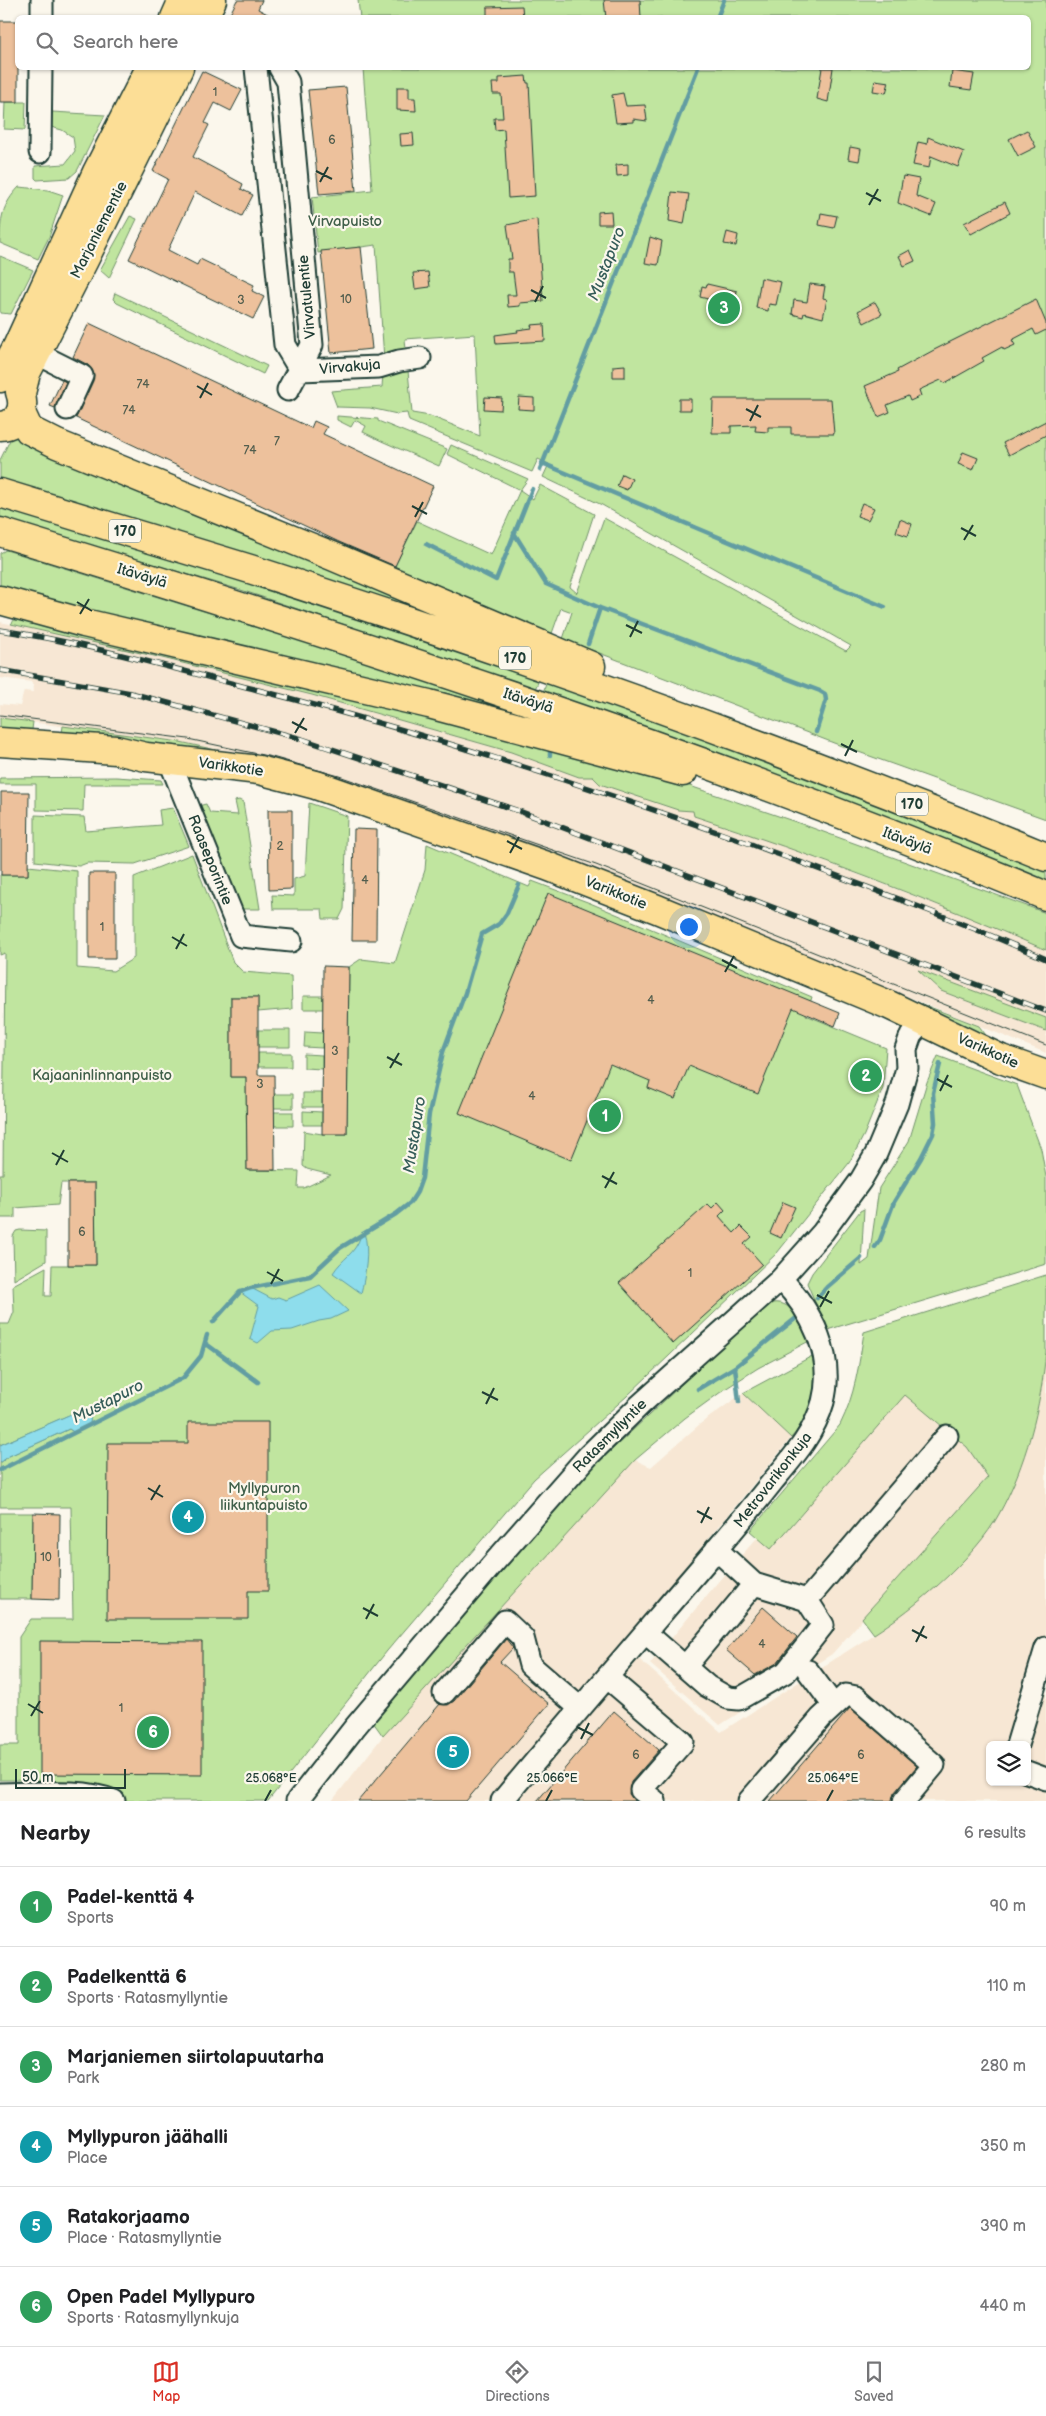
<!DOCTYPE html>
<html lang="en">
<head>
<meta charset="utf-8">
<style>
	:root { --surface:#fff; --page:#f2f2f2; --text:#202124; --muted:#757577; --line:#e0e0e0; --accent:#d93025 }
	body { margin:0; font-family:"Balsamiq Sans",sans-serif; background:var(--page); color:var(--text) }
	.controls { position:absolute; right:15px; bottom:15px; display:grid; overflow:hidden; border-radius:8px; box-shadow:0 1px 4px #0004 }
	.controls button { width:45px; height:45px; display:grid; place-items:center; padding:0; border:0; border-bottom:1px solid var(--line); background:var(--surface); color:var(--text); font:25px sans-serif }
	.scale { position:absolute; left:15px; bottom:12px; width:111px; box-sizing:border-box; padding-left:5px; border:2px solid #1f3d34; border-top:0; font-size:14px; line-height:18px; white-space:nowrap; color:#1f3d34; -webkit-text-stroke:4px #fbf7ec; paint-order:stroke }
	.you { position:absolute; left:688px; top:926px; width:18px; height:18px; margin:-12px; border:4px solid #fff; border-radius:50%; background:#1a73e8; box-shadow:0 0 0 8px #1a73e833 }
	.badge { display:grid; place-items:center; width:32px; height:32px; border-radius:50%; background:var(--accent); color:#fff; font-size:16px; font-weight:700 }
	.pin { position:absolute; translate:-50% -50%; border:2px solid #fff; box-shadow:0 1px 5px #0006 }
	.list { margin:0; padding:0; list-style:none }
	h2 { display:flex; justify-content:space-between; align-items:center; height:65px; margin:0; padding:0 20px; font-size:21px }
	h2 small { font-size:16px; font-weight:400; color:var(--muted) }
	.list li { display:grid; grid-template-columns:32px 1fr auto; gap:15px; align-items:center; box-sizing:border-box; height:80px; padding:0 20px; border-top:1px solid var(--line) }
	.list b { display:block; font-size:19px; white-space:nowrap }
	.list p { margin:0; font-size:16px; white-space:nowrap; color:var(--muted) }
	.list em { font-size:16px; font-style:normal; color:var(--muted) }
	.icon { flex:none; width:28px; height:28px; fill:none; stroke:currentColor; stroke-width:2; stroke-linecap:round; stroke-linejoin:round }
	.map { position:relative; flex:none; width:1046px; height:1801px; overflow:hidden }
	.search { position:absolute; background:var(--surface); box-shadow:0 1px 4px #0004; left:15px; right:15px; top:15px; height:55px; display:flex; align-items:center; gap:12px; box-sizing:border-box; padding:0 18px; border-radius:8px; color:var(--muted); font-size:19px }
	.sheet { height:545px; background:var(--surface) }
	nav { display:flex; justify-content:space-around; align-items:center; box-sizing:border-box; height:70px; border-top:1px solid var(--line); background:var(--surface); font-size:14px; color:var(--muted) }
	nav a { display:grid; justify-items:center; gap:2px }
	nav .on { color:var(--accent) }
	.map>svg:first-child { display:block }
</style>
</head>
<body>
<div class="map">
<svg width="1046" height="1801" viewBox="0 0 1046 1801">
	<rect width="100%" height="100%" fill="#fbf7ec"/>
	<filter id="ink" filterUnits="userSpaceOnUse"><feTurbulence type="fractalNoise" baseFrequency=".02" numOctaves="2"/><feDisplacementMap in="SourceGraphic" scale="10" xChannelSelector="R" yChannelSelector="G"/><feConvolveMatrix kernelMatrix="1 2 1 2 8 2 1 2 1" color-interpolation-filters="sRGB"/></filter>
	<g filter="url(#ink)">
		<path fill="#f7e7d4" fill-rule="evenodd" d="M0,622L70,636L312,695L511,752L579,777H593L600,784L678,810L693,811L694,816L771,841L969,917L1046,950V1018L919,971L941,991L1046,1031V1053L678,903L275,763L180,742L0,718V704L20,706L24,691L33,692L34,689L32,682L0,678Z
			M1046,1350V1801H332L383,1736L549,1548L635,1460L651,1467L700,1424L743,1393L791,1438L622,1644L721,1732L888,1625L944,1580L967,1555L989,1530L1037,1408ZM990,1745H1027V1782H990Z
			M905,1394L967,1447L988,1477L832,1654L720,1725L650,1664L722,1577L757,1538L771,1549Z"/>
		<path fill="#c0e59f" stroke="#70916a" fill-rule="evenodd" d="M358,0H1046V819L839,745L563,639L572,612L561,608L550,639L394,568L417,521L491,555L520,490L447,454L451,445L528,479L520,490L533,499L540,485L594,514L570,587L577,593L604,518L846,651L851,646L602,505L543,477L549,464L538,459L532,472L409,421L407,413L397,414L370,408L337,407L331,391L382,387L384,359L376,245L318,253L312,197L372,190L363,68H1028V18H360ZM475,334L480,436L430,416L412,413L405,339Z
			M47,68H52V112L105,115L77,171L69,178L37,180L35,178V166L65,164L75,151L73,137L62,130L51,127Z
			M5,102H26L25,130L4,129Z
			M19,187L48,190L63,195L49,237L38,259L0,243C0,219 2,205 19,187Z
			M130,216L137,219L109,278L100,270Z
			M0,256L33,270L11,314L0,313Z
			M115,293L267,366L263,374L117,303L113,299Z
			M337,416L378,419V421L447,449L439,466C413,454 388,445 363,432L366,426L355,420L351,427L337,420Z
			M12,436L399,592L470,630L252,555L0,480V460Z
			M0,507L246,581L539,680L535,689L244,591L0,519Z
			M6,550L378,665L578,732L0,592V553Z
			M16,618L378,700L675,781L796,822L1046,913V950C931,900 814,855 694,816L693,811L678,810L600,784L593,777H579L511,752L312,695L154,656L11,624Z
			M547,682L775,764L1046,870V881L773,774L543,692Z
			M0,718L33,722L31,737L0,738Z
			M63,726L180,742L275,763L61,740Z
			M116,777L161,780L163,784H84L83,811L36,810V784H0V778Z
			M239,800L243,802L260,909H240L198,806L206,804L210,813L238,815L235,801Z
			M309,803L347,816L344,909L339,919H323L322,909H273L272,895L294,896V879L305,876Z
			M173,808L189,846L135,864L87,863L79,866L35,861V815L84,817L86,831L161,825L159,810Z
			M427,844L529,887L532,881L590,903L812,997L806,1015L886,1048L883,1088L864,1135L849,1163L777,1253L627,1396L534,1479L387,1651L268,1801H23L21,1780H0V1745H19V1637L31,1619H73L71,1507H0V1463L9,1456L69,1429L74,1432L67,1416L0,1445V1324H9L14,1312L13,1285L46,1267L45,1296H51L52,1265H96L95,1183H61L58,1205L15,1208V1218H0V1174H3L5,953L0,955V875H28V866L77,871V968L113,971L134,958V877L192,854L233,962L243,972L291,976L292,1009L258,1012V997H231V1077H246L247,1170L299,1171L298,1188H304L331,1175L307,1169L303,1166L304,1131L322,1134H347L349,967L361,959L395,963L425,870Z
			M918,970L1046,1018V1031L941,991Z
			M303,996H323V1009H303Z
			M901,996L979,1026L992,1043Z
			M258,1030H290V1047H258Z
			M305,1032L323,1033L322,1048L304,1047Z
			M258,1053H291V1067H258Z
			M304,1054L322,1055V1069L304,1068Z
			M938,1056L1017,1085L1041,1149L1046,1177V1264L827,1330L807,1283L812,1273L860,1211L864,1209L861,1265L869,1259L879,1188L909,1141L927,1082Z
			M303,1093H322V1107H303Z
			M274,1094H293V1108H274Z
			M303,1111L322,1112V1125H303Z
			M274,1112H293V1126H274Z
			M20,1230L46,1231V1261L14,1280L13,1236L16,1231Z
			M1046,1275C1046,1300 1046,1326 1046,1351C1041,1407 1026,1465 999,1514C976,1557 915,1608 874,1634L862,1618L988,1477L967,1447L905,1395L771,1549L750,1531L840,1425C855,1395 859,1365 864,1332Z
			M772,1303C794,1300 802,1325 811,1340L758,1368L725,1389L685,1418L635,1460L383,1736L373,1722L583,1477L748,1322Z
			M814,1355C821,1388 813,1413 791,1438L743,1393Z
			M0,1513H33L32,1599H0Z"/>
		<path fill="#8eddec" stroke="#629da2" d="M364,1233C370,1249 365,1277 361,1293L333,1273C343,1257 355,1255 361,1235Z
			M320,1285L348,1311L331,1319L319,1321L292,1330L272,1331L258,1343L250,1339L259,1306L240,1292L251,1288L272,1299L278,1297L286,1300Z
			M85,1408L91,1410L90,1425L75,1433L69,1429L9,1456L0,1463V1445Z"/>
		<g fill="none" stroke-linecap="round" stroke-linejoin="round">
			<path stroke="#629da2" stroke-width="4.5" d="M717,18L724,0
				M542,463L885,607
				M540,470L698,68
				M514,533L546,584L600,608L588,644
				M426,544L496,580L532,489
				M600,608L820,691L825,694L826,700L816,732
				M550,755V751
				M875,1247L880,1240L894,1202L921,1158L933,1134L935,1123L933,1093L940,1064
				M817,1298L827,1287L861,1258
				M213,1322L240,1292L251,1288L310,1276L340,1248L396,1214L410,1203L417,1192L422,1178L429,1114L443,1052L465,993L482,934L499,924L507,913L519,885
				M205,1343L258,1382
				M735,1367L739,1402
				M698,1389L735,1367L795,1319
				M0,1470L183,1378L201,1356L207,1335"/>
		</g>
		<path fill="#edc19c" stroke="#1f3d34" d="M237,0H262L258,9L275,18H228Z
			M604,0H640L641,18H606Z
			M522,6L523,18H487V7Z
			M0,21H18V102H0Z
			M822,68H833L828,102L817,99Z
			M202,71L242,90L231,111L215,103L205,123L209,125L193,157L243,184L241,189L253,195L242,216L195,192L168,250L197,265L200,259L254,285L252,291L264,297L253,319L129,259L168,179L153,171Z
			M952,71L974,74L971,90L950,87Z
			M526,76L527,83H529L535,196L508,198L504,129L495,130L494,118H503L501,94H493L492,83H499V78Z
			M875,80L889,82L886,93L873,91Z
			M346,87L356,191L319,194L308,90Z
			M397,87H409V98H415L416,111L397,110Z
			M623,93L626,106L645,105L647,121L633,119V122L616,123L612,95Z
			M1027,130L1036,147L1018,156L1009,139Z
			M413,133L414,145L401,146L400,134Z
			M928,137L964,152L958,167L931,156L929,168L913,165L918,142L927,144Z
			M850,147L861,149L859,161L848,159Z
			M628,164V175L617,176L616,165Z
			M903,176L919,179L916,196L936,204L931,216L898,203Z
			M672,192L689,194L684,224L669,221Z
			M1005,202L1010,213L971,234L964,223Z
			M611,211L612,224H598V212Z
			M821,213L837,216L834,228L819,225Z
			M537,219L543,301L520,303V306L508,307L507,295H516L513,272H508V259H512L507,225Z
			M727,232L738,235L736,246L724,244Z
			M650,237L662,241L658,265L645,263Z
			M361,247L372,349L331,353L321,251Z
			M910,250L915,261L904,266L899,256Z
			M428,272L430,287L415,289L413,273Z
			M761,278L781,282L776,305L769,304L768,311L756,308Z
			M707,284L737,291L734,306L708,301V299L700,297L702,286L706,287Z
			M810,284L825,286L823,298L827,299L823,318L804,313L803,317L792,314L794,300L807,302Z
			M1036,299L1046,323V330L1036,335L1033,329L1012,340L1015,345L1004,350L1002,347L982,358L984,361L945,383L941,380L919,390L921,396L910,401L908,396L887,405L890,412L878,417L865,386L898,372L897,370L934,350Z
			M875,302L882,314L864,323L858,311Z
			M89,323L311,428L314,421L327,427L323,434L433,486L395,566L339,542L76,418L94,375L88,365L73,357Z
			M544,324L545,341L496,344L495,335L518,332L517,330L532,328L531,325Z
			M625,365V377H613V366Z
			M62,380L66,382L55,408L50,406Z
			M485,397L502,398L501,410L484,409Z
			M519,397L534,398V410L518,409Z
			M679,399H691V410H679Z
			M713,399H831L834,434H791V427H768V432L755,431L756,425L731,426V433H712Z
			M1046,421V435L1009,455L1003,443Z
			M963,452L978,458L973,470L958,464Z
			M622,474L632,479L627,490L617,486Z
			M862,503L874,508L868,520L857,516Z
			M900,519L912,524L908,536L896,532Z
			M1,792H29L28,875H1Z
			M268,810H292V889L269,890Z
			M354,829L377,830L376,940H352Z
			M89,873H115V959H89Z
			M548,893L840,1013L835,1026L793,1008L758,1094L689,1066L675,1099L648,1088L650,1081L610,1064L571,1160L459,1113Z
			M323,966L349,967L347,1134H322Z
			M231,997H258V1075H274L275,1170H247L246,1077H231Z
			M68,1183H95L96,1265H68Z
			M718,1202L725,1210L719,1216L734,1233L741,1226L752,1237L744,1244L762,1264L673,1344L619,1283L708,1204L712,1208Z
			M783,1202L795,1207L781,1238L770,1233Z
			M188,1422H268V1591H248V1619H107L108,1443H188Z
			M33,1513L60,1514L59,1600L32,1599Z
			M763,1607L797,1637L777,1663L755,1675L726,1650Z
			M506,1639L513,1648L500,1662L549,1704L466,1801H358L440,1704L448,1705L454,1701Z
			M40,1641L202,1642V1775L40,1774Z
			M850,1708L917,1766L894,1793L892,1801H770Z
			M614,1711L659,1750L631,1782L629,1794L635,1801H537Z"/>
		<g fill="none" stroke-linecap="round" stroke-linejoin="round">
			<defs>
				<path id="minor" d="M42,18V0
					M256,68L285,345L300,370
					M280,68L288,82L312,345L288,390
					M40,152L41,68
					M36,353L82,376L67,409
					M300,370L379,367L399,361L420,358
					M169,759L241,936L291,941
					M716,1549L754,1584L807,1600L947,1436
					M646,1633L707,1686L728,1698L739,1699L786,1672L823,1625L807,1600
					M685,1667L754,1584
					M808,1671L834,1706
					M608,1678L683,1742L641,1790L655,1801
					M444,1693L505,1621L523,1638L530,1665L580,1708
					M1017,1745L1046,1648
					M1027,1772L1046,1779
					M0,1794C35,1794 82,1788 114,1801
					M297,1801L355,1727L491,1566L588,1456L640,1405L781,1279L823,1232L861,1180L876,1154L897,1104L907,1068L906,1049L911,1035L924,1020
					M502,1801C572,1717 644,1634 715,1551C735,1528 754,1505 773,1481C794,1456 814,1434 823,1402C835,1356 812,1311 781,1279
					M749,1801L821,1718L846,1695L856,1697L934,1765L904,1801"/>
				<path id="major" d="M175,18L183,0
					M203,18L212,0
					M0,378L17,347L97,172L150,68
					M21,393L26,373L84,260L179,68
					M0,426C19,425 26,408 20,392
					M0,742L116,750L146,757L259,770L316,785L547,866L657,909L889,1005L1001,1059L1046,1075"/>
				<path id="highway" d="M21,413L29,430L57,444L332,556L591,666
					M0,493C83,519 167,543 250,569C519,655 785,750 1046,857
					M0,532C353,640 705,753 1046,896
					M0,600L84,623L429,704L683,772"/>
			</defs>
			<use href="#minor" stroke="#1f3d34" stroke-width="25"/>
			<use href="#major" stroke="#1f3d34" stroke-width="31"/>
			<use href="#highway" stroke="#1f3d34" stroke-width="31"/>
			<use href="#minor" stroke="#fbf7ec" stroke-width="21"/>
			<use href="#major" stroke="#fcde96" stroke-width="28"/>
			<use href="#highway" stroke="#fcde96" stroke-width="28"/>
			<path stroke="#1f3d34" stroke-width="1" d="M0,715L188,739L272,757L339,776L596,865L1046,1045"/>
			<defs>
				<path id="rail" d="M0,630C87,643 173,669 258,690C424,733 586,785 748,843C848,880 948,916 1046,959
					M0,670L131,693L302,739L519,811L1046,1011"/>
			</defs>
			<use href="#rail" stroke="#1f3d34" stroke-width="5.5"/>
			<use href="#rail" stroke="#fbf7ec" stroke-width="4" stroke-dasharray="11" stroke-linecap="butt"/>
		</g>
	</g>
	<path fill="none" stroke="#1f3d34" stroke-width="2" d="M316,171L332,179M320,182L328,167M866,193L881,201M869,205L878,189M531,290L546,298M535,302L543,286M197,386L212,395M200,398L208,383M746,409L761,417M750,421L758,405M412,506L427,514M415,517L423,502M961,528L976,536M964,540L973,525M77,602L92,611M80,614L89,599M626,625L642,633M630,637L638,621M292,722L307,730M295,733L304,718M841,744L857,752M845,756L853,740M507,841L522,849M510,853L519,837M172,937L187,946M176,949L184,934M722,960L737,968M725,972L734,956M387,1057L402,1065M390,1068L399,1053M937,1079L952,1087M940,1091L948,1075M52,1153L68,1162M56,1165L64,1150M602,1176L617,1184M605,1188L614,1172M267,1272L283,1281M271,1284L279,1269M817,1295L832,1303M820,1307L829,1291M482,1392L498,1400M486,1404L494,1388M148,1488L163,1497M151,1500L160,1485M697,1511L712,1519M701,1523L709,1507M363,1608L378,1616M366,1619L374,1604M912,1630L927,1638M916,1642L924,1626M28,1704L43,1713M31,1716L40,1701M577,1727L593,1735M581,1739L589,1723M265,1801L271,1790M546,1801L552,1790M827,1801L833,1790"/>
	<g text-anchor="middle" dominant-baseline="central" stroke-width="4.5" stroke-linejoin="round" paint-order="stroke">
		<g font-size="12" fill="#525e4e">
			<text x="215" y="92">1</text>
			<text x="332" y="140">6</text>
			<text x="346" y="299">10</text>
			<text x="241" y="300">3</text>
			<text x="143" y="384">74</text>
			<text x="129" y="410">74</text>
			<text x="277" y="441">7</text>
			<text x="250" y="450">74</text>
			<text x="280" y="846">2</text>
			<text x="365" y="880">4</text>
			<text x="102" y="927">1</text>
			<text x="651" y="1000">4</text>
			<text x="335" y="1051">3</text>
			<text x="260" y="1084">3</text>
			<text x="532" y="1096">4</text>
			<text x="82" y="1232">6</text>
			<text x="690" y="1273">1</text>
			<text x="46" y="1557">10</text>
			<text x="762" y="1644">4</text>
			<text x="121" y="1708">1</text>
			<text x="636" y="1755">6</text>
			<text x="861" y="1755">6</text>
		</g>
		<g fill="#fbf7ec" stroke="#61756b" stroke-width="1">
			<rect x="109" y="519.5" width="32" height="23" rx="4"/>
			<rect x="499" y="646.5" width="32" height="23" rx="4"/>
			<rect x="896" y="792.5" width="32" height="23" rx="4"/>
		</g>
		<g font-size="14" font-weight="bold" fill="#1f3d34">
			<text x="125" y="531">170</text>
			<text x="515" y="658">170</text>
			<text x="912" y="804">170</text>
		</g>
		<g font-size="15" fill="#3f5f49" stroke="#fbf7ec">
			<text x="345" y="221">Virvapuisto</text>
			<text x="102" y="1075">Kajaaninlinnanpuisto</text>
			<text x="264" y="1488">Myllypuron<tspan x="264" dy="17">liikuntapuisto</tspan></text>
		</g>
		<g font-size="15" fill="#1f3d34" stroke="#fbf7ec">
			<text transform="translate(99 230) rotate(-63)">Marjaniementie</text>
			<text transform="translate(307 297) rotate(-95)">Virvatulentie</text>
			<text transform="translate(350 367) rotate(-5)">Virvakuja</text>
			<text transform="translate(142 576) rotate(17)">Itäväylä</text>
			<text transform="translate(528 701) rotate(18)">Itäväylä</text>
			<text transform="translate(231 767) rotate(8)">Varikkotie</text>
			<text transform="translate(907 841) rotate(21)">Itäväylä</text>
			<text transform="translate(210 860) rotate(68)">Raaseporintie</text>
			<text transform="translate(616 893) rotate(22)">Varikkotie</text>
			<text transform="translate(988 1051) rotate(24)">Varikkotie</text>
			<text transform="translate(610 1436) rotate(-45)">Ratasmyllyntie</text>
			<text transform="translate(773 1480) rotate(-52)">Metrovarikonkuja</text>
		</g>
		<g font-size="16" font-style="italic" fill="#355d59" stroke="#fbf7ec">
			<text transform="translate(607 264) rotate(-69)">Mustapuro</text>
			<text transform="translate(415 1135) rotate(-81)">Mustapuro</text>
			<text transform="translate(108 1402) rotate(-27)">Mustapuro</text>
		</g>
	</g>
	<g font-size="12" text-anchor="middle" fill="#1f3d34" stroke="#fbf7ec" stroke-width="4.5" stroke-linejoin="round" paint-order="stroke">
		<text x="271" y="1782">25.068°E</text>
		<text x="552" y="1782">25.066°E</text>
		<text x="833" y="1782">25.064°E</text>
	</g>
</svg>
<div class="controls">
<button><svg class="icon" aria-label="layers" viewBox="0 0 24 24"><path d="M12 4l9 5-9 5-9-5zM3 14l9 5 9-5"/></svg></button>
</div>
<div class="scale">50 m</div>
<div class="you"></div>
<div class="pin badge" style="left:605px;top:1116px;background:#2e9e5b">1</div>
<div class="pin badge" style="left:866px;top:1076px;background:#2e9e5b">2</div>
<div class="pin badge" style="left:724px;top:308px;background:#2e9e5b">3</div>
<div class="pin badge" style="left:188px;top:1517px;background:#0f9aa8">4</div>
<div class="pin badge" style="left:453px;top:1752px;background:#0f9aa8">5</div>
<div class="pin badge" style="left:153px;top:1732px;background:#2e9e5b">6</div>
<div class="search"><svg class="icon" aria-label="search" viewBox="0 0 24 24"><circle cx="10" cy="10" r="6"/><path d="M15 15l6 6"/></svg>Search here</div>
</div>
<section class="sheet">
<h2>Nearby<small>6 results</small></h2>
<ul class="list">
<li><span class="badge" style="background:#2e9e5b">1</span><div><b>Padel-kenttä 4</b><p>Sports</p></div><em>90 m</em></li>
<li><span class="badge" style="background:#2e9e5b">2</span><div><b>Padelkenttä 6</b><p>Sports · Ratasmyllyntie</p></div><em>110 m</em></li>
<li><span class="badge" style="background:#2e9e5b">3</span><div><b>Marjaniemen siirtolapuutarha</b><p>Park</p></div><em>280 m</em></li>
<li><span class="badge" style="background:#0f9aa8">4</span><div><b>Myllypuron jäähalli</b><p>Place</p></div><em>350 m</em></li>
<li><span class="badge" style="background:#0f9aa8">5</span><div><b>Ratakorjaamo</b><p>Place · Ratasmyllyntie</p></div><em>390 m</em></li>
<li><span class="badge" style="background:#2e9e5b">6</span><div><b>Open Padel Myllypuro</b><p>Sports · Ratasmyllynkuja</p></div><em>440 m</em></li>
</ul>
</section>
<nav>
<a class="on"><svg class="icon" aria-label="map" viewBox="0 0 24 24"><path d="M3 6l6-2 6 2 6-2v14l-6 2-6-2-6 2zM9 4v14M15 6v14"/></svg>Map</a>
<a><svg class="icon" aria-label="directions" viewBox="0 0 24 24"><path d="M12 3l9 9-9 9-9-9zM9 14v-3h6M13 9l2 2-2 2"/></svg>Directions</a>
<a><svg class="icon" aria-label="saved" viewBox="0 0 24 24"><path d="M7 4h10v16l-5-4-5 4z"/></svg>Saved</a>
</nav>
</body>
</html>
